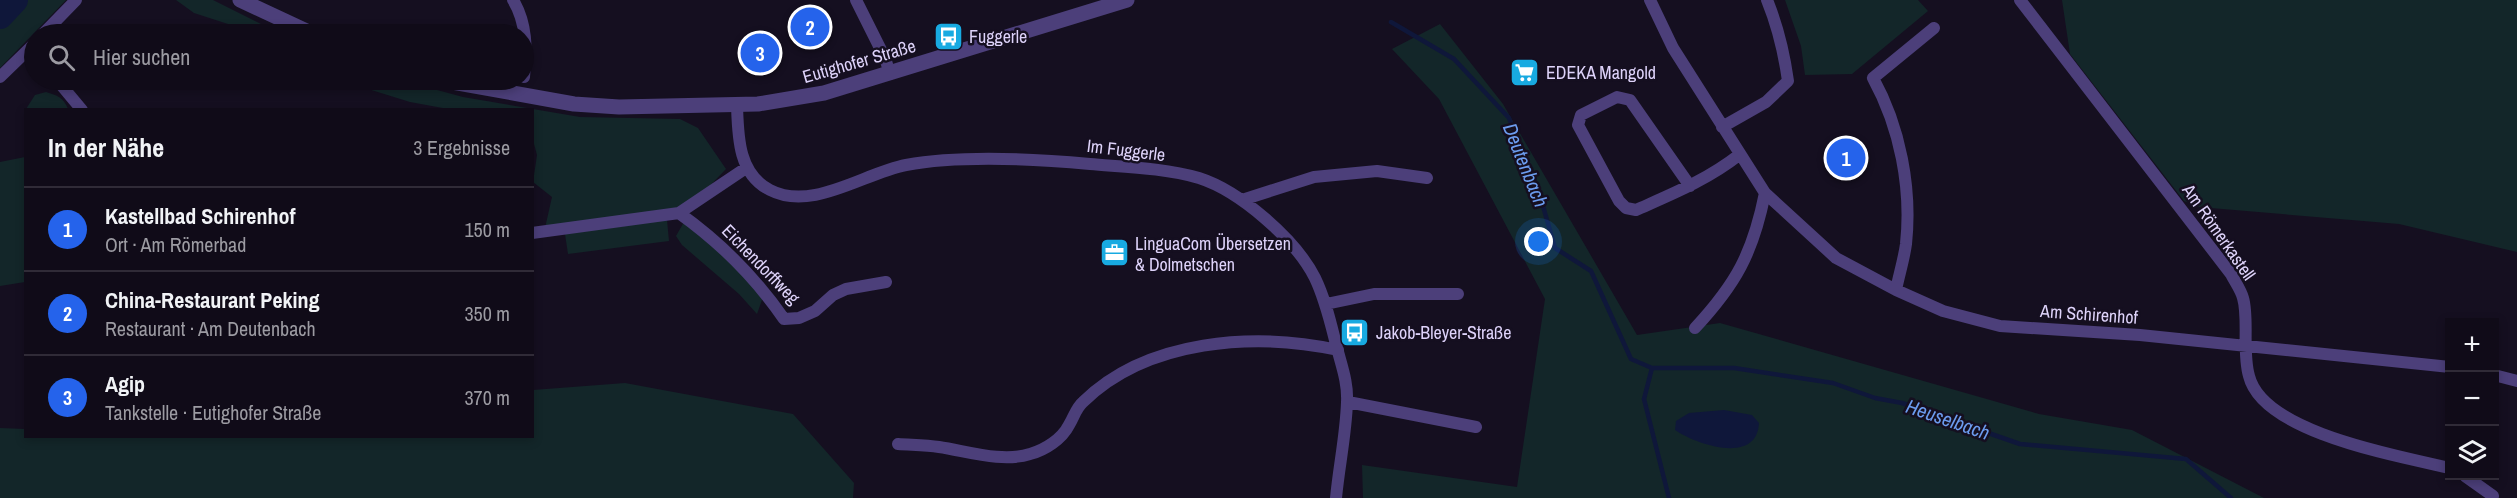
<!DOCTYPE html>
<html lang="de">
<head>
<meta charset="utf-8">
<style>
	:root { --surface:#100b18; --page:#1e1925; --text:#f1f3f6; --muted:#9c9ba2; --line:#302b37; --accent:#2563eb }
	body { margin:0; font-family:"Archivo Narrow",sans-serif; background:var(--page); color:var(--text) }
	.controls { position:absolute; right:18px; bottom:18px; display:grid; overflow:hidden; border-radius:0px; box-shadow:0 3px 9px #0003 }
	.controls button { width:54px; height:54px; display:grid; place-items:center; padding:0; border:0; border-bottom:2px solid var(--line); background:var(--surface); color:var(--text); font:30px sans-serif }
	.you { position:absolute; left:1539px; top:242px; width:21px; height:21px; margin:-15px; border:4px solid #fff; border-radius:50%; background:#1a73e8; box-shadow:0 0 0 9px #1a73e833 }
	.badge { display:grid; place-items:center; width:39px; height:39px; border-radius:50%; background:var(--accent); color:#fff; font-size:20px; font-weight:700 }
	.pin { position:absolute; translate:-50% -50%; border:3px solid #fff; box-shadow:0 2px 6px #0006 }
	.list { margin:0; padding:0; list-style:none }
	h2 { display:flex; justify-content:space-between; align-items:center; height:78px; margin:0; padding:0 24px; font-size:26px }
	h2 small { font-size:20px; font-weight:400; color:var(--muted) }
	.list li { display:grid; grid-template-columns:39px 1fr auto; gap:18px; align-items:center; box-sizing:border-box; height:84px; padding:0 24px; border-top:2px solid var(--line) }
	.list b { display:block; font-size:22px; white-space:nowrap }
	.list p { margin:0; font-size:20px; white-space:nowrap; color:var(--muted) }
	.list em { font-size:20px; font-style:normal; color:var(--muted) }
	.icon { flex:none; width:33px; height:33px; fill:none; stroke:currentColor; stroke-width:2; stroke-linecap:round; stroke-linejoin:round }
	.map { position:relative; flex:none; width:2517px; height:498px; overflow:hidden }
	.search { position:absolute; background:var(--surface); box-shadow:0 3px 9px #0003; left:24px; top:24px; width:510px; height:66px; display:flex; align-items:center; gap:15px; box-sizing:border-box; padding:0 21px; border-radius:33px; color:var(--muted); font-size:22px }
	.panel { position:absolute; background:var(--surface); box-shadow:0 3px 9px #0003; left:24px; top:108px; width:510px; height:330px; border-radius:0px }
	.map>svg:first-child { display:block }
</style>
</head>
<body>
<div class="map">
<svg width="2517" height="498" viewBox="0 0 2517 498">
	<rect width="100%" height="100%" fill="#150f20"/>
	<path fill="#132629" d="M0,0H66L0,68Z
		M176,0H213L281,34H250L228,24L194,13Z
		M1785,0H1918L1928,11L1852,74L1805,75L1801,46Z
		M2062,0H2517V252L2399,224L2199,207L2184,201L2070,54Z
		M1440,24L1503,104L1637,335L1720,323L2039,414L2132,430L2264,498H1363L1362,465L1517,487L1545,299L1439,99L1392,49Z
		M339,80H400L463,97L580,117L680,119L698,128L726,169L699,197L672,210L545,228L552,197L533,182L537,155L533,140L532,110L448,109L410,102Z
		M46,92C57,95 64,98 68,109H26L35,95Z
		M25,157V282L0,286V162Z
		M667,220L669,241L568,254L565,234Z
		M684,222L716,247L763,297L757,314L739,294L682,245L676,236Z
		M625,383L793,414L854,483L853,498H0V428L25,429L26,436H532L533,390Z"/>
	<path fill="#0f173a" d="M1724,410L1752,415L1759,423C1757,465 1697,445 1675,430L1676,421L1689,413Z"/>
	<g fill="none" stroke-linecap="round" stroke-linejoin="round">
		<path stroke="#0f173a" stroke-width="4.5" d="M1391,22L1454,59L1509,118L1539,192L1555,248L1591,271L1631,359L1652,368L1644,399L1669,498
			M1652,368H1734L1833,383L1875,398L1902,403L2020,444L2186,459L2231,498"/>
		<path stroke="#0f173a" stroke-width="26" d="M0,16L15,0"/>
		<path stroke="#4c3f7a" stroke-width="12" d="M513,0C527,23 527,50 524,77
			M856,0L885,58L890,74
			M1650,0L1673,48L1765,193L1836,258L1896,290L1943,311L2000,326L2140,335L2450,367
			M2020,0L2231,274C2235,282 2241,290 2243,298C2249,318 2242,352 2249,376C2263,433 2399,456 2450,468
			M43,34L76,0
			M0,77L34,44
			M57,80L82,110
			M737,105C738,136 738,174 770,190C812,212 864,173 906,165C961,155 1035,159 1090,164C1125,167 1165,168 1199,178C1240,191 1296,240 1315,278C1326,301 1331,325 1337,348C1342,367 1348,383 1347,402C1346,434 1339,466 1336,498
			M1722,127L1766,102L1788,81C1784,52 1778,27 1767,0
			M1690,186L1630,100L1617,97L1581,115L1578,125L1619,201L1626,208L1636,210C1672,194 1707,180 1739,155
			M1242,200L1314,177L1377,171L1427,178
			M679,213C721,243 755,277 784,319L799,318L815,311L833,295L846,289L886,282
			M532,233L679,213L746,168
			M1896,290C1899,275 1904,259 1906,244C1912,188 1900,127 1873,78L1934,28
			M1326,304L1374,294H1458
			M1695,328C1736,284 1753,253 1765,193
			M2494,375L2517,381
			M1348,402L1476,427
			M898,444C912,445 926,445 939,447C967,451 1002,463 1030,454C1045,450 1062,439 1069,425C1074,417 1076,408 1083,402C1147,339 1255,332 1338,350
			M2465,476L2493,496"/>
		<path stroke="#4c3f7a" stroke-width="15" d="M240,0L313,34
			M441,80L574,104L619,107L758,104L824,93L1127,0"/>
	</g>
	<defs>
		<symbol id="bus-square" viewBox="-11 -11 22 22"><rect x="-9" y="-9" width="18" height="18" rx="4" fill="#18aae1" stroke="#150f20"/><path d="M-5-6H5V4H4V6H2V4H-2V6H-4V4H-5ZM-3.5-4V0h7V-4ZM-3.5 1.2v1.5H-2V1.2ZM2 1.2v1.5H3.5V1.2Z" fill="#fff"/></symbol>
		<symbol id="supermarket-square" viewBox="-11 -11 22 22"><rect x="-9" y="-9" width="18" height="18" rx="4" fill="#18aae1" stroke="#150f20"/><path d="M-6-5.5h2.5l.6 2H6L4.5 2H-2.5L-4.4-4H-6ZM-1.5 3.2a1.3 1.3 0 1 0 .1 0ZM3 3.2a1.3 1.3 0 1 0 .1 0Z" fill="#fff"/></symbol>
		<symbol id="office-square" viewBox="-11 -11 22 22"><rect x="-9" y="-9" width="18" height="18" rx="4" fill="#18aae1" stroke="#150f20"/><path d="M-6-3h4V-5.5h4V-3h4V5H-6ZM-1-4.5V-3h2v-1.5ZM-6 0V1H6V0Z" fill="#fff"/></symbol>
	</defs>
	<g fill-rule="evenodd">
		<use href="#bus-square" x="932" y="20" width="33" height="33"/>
		<use href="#supermarket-square" x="1508" y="56" width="33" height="33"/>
		<use href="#office-square" x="1098" y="236" width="33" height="33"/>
		<use href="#bus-square" x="1338" y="316" width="33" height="33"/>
	</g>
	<g text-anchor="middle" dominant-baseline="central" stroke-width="5" stroke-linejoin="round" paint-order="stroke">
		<g font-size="18" fill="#ded3fa" stroke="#150f20" text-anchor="start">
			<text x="969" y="36">Fuggerle</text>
			<text x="1546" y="72">EDEKA Mangold</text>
			<text x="1135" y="243">LinguaCom Übersetzen<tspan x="1135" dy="21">&amp; Dolmetschen</tspan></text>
			<text x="1376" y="332">Jakob-Bleyer-Straße</text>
		</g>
		<g font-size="18" fill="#ded3fa" stroke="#150f20">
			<text transform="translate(859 61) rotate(-16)">Eutighofer Straße</text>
			<text transform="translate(1126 150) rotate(7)">Im Fuggerle</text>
			<text transform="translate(2219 232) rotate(55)">Am Römerkastell</text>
			<text transform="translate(761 264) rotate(46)">Eichendorffweg</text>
			<text transform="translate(2089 314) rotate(4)">Am Schirenhof</text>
		</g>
		<g font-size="20" font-style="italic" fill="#6c9cef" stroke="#150f20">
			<text transform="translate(1526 165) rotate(68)">Deutenbach</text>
			<text transform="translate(1948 419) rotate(19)">Heuselbach</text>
		</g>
	</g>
</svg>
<div class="controls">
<button>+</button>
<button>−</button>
<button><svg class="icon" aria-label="layers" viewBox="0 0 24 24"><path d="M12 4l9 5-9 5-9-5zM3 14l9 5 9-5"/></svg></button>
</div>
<div class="you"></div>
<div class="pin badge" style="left:1846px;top:158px">1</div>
<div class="pin badge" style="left:810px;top:27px">2</div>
<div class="pin badge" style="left:760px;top:53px">3</div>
<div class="search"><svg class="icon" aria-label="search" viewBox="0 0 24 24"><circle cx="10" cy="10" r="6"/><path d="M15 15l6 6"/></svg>Hier suchen</div>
<section class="panel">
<h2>In der Nähe<small>3 Ergebnisse</small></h2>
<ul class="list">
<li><span class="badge">1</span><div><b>Kastellbad Schirenhof</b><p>Ort · Am Römerbad</p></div><em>150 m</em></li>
<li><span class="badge">2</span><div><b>China-Restaurant Peking</b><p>Restaurant · Am Deutenbach</p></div><em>350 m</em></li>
<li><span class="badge">3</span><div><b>Agip</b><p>Tankstelle · Eutighofer Straße</p></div><em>370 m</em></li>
</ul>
</section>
</div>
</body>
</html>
